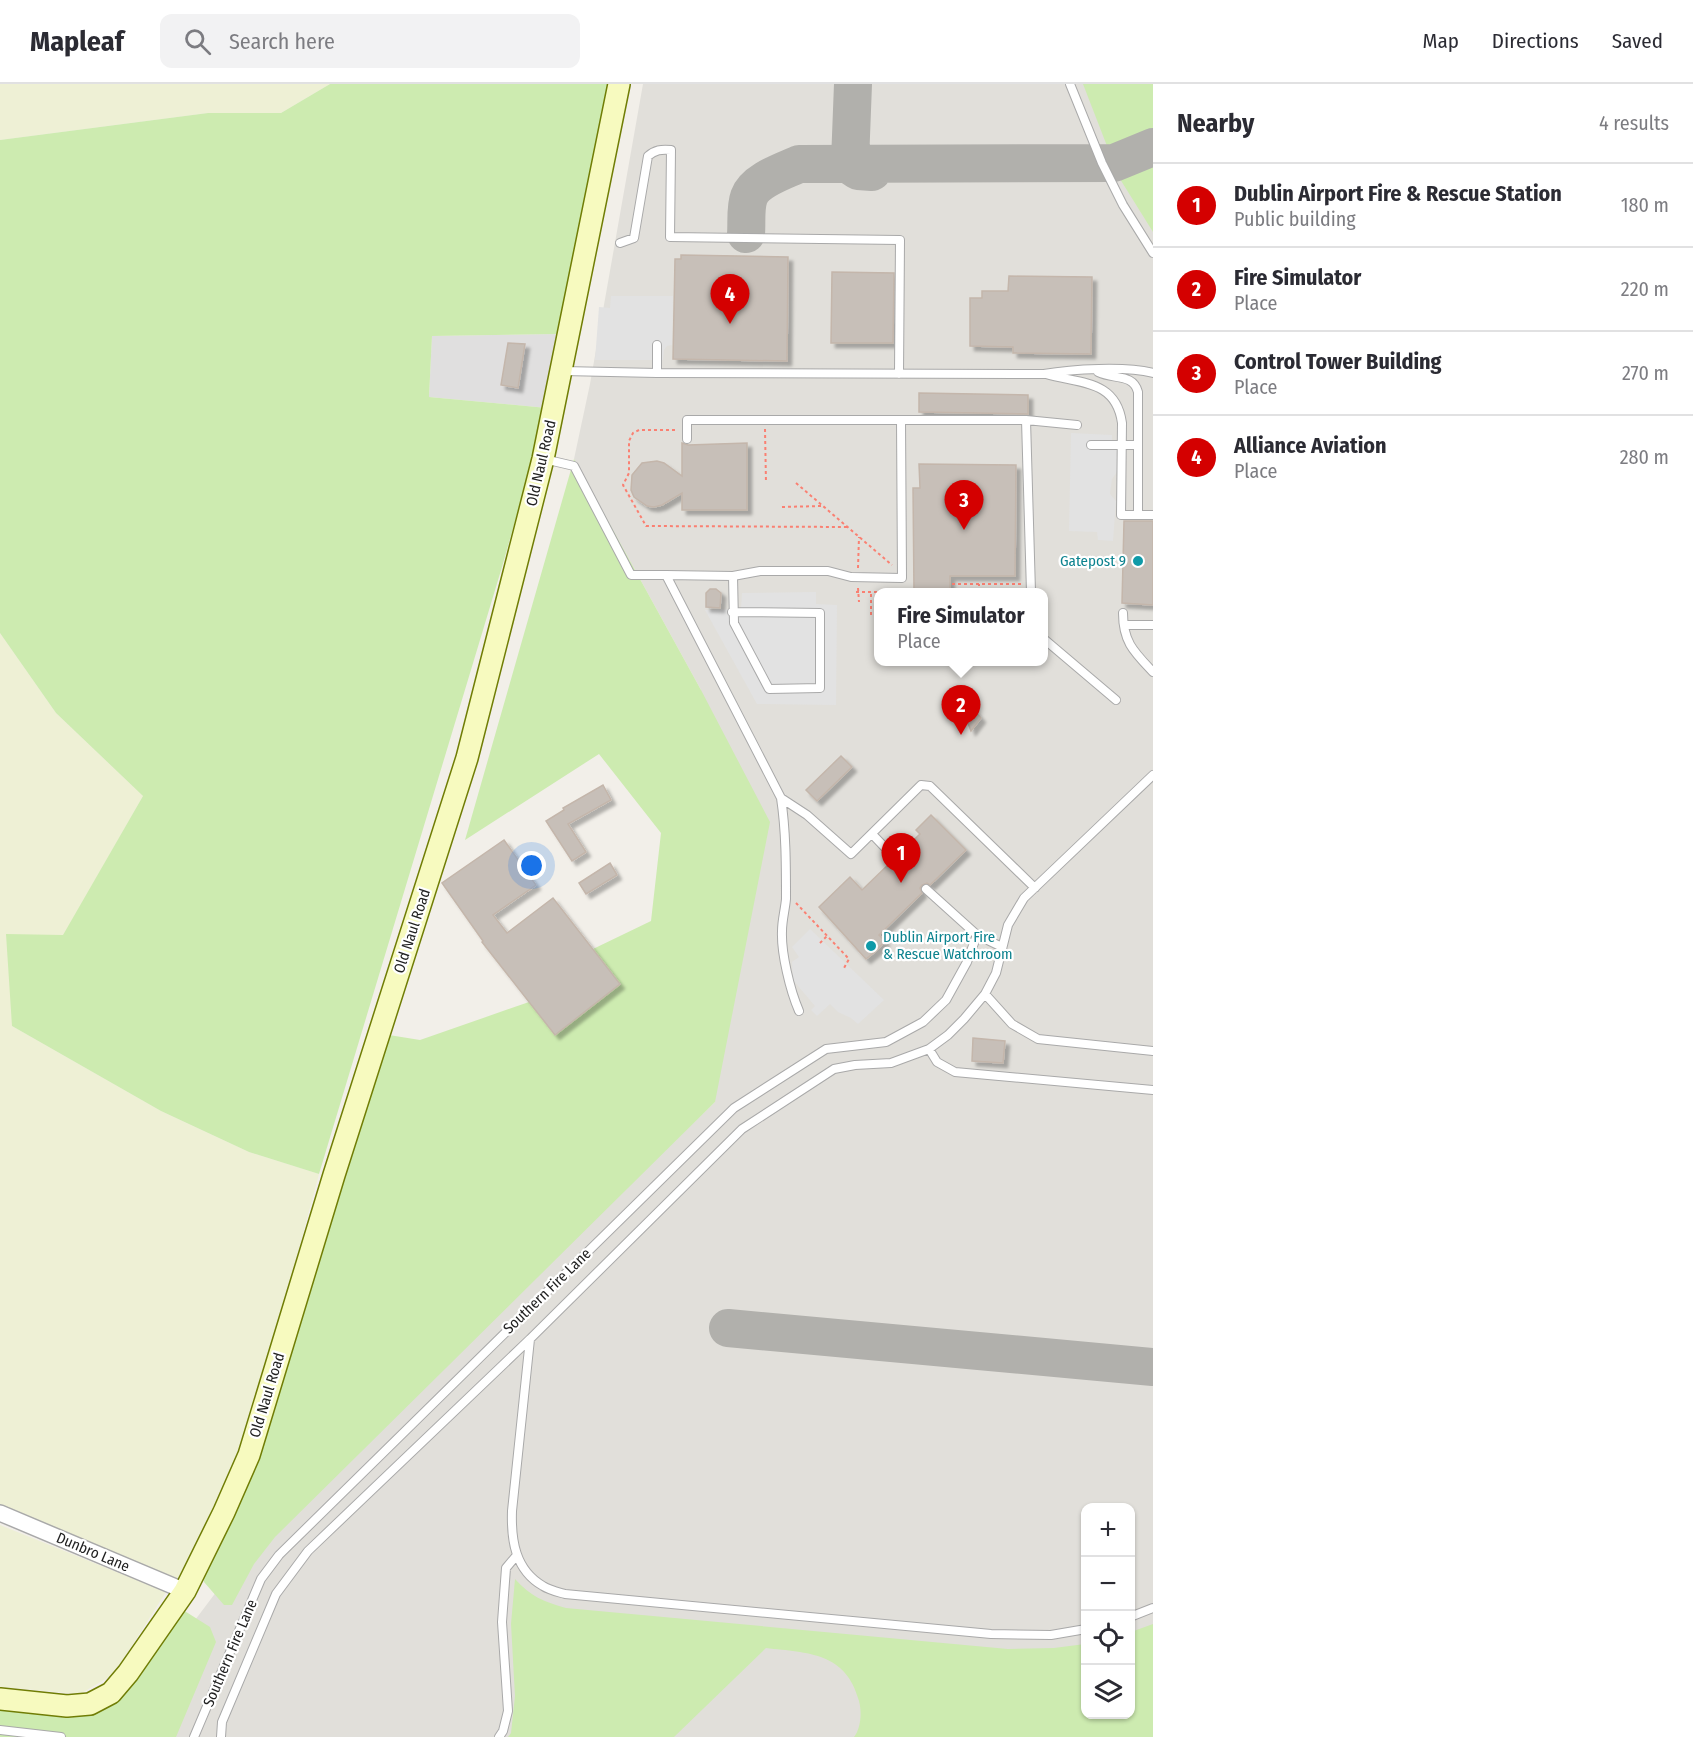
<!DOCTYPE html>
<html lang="en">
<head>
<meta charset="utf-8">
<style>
	:root { --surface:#fff; --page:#f2f2f3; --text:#2b2b33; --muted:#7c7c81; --line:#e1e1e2; --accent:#d40000 }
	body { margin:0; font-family:"Fira Sans Condensed",sans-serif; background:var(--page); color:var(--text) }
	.controls { position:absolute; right:18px; bottom:18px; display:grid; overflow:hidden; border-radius:12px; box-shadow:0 2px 4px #0004 }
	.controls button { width:54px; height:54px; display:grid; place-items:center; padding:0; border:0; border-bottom:2px solid var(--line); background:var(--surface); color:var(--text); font:30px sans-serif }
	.you { position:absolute; left:532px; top:782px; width:21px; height:21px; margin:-15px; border:4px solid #fff; border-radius:50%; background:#1a73e8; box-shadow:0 0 0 9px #1a73e833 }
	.badge { display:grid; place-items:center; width:39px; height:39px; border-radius:50%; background:var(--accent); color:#fff; font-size:20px; font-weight:700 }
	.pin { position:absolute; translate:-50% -50px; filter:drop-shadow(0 2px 3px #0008) }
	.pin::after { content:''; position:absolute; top:32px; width:21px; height:18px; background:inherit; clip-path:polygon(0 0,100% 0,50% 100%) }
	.popup { position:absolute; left:874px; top:504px; width:174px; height:78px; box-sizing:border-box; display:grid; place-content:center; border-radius:12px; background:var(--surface); filter:drop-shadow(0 2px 4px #0005); font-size:20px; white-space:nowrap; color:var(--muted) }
	.popup b { font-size:22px; color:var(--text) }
	.popup::after { content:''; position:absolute; left:50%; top:100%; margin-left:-12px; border:12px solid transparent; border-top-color:var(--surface) }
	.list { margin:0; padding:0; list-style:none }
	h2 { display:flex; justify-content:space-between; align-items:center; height:78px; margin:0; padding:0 24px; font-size:26px }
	h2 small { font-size:20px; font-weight:400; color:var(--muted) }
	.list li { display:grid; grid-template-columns:39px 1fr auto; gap:18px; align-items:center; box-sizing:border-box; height:84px; padding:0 24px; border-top:2px solid var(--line) }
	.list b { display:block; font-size:22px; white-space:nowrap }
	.list p { margin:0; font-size:20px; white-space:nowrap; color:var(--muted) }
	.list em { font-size:20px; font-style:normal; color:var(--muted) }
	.icon { flex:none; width:33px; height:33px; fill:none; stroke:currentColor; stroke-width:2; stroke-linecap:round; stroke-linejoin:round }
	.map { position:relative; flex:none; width:1153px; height:1653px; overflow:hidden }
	header { display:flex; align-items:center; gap:36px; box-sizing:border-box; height:84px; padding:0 30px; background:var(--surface); border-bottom:2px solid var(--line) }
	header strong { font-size:28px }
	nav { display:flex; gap:33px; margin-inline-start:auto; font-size:21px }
	.search { width:420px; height:54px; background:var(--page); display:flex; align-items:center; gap:15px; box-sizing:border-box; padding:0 21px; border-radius:12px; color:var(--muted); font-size:22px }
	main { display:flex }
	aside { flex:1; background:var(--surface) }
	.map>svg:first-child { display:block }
</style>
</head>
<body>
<header>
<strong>Mapleaf</strong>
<div class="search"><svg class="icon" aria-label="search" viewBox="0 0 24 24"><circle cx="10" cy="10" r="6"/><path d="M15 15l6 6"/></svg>Search here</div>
<nav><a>Map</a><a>Directions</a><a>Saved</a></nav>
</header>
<main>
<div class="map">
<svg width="1153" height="1653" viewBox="0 0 1153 1653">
	<defs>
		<filter id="shadow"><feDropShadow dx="4.5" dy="4.5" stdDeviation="1.5" flood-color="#0004"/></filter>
	</defs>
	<rect width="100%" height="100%" fill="#f2efe9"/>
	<path fill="#e0dfdf" d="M559,250L547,324L429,313L432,252Z"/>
	<path fill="#e1dfda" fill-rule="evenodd" d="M643,0H1153V1653H0V1634L113,1645L238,1479L715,1018L701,606L574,375L590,300ZM878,508H1044V578H878ZM1086,1424H1130V1630H1086Z"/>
	<path fill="#eef0d5" d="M0,0H330L281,29H208L0,56Z
		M0,549L56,629L143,712L12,942L161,1027L249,1068L319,1090L260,1309L223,1421L183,1500L0,1420Z
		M0,1441L166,1508L114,1590L80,1610L0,1603Z"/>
	<path fill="#cdebb0" d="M330,0H613L559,250L432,252L429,313L547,324L502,483L319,1090L249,1068L161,1027L12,942L6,850L63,851L143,712L56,629L0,549V56L208,29H281Z
		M1083,0H1153V47L1138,54L1107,62Z
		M1153,82V148L1120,95Z
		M574,375L701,606L770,738L715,1018L275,1453L254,1480L232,1521H224L204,1498L202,1490L241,1417L389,951L420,956L529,918L555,951L620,900L593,865L651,837L661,749L599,670L465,756Z
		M515,1495C532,1513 542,1517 566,1524L1008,1565L1054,1564L1085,1560L1086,1630H1130L1131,1548L1153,1540V1653H854C861,1644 862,1628 859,1617C846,1568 808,1569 766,1564L674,1653H508L511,1649L515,1612L511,1540Z
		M183,1526L210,1543L216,1558L176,1653H0V1623L76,1630Z"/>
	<path fill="#e2e2e2" d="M611,212H673L672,261L667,262L664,266L663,276H595L599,223L610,224Z
		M1071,349L1112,351V366H1117V388L1112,395L1110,410L1116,417L1113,457L1098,456L1097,448L1069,447Z
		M816,508V520L837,521L836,621L757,620L705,526L741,525L742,509Z
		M810,845L884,916L858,940L851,934L838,928L830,920L817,932L811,926L815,922L793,896L792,878L799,873L792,863Z"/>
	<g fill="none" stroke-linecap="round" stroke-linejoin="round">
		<path stroke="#b1b0ac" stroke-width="38" d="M853,0L850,78L852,83L858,87L872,88
			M746,150C747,138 745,124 749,113C755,96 784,87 799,80L1114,79L1153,63
			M728,1244L1153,1283"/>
	</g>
	<path fill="#c7bfb8" stroke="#c4b6ab" stroke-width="1.5" filter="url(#shadow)" d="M681,171L788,173L787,277L673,275L675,175H681Z
		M832,188L894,189L893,259H831Z
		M1009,192L1092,193L1091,270L1013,269V263L970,262V214H982V207H1008Z
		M508,259L525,260L518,304L501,301Z
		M919,309L1028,311V330L919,328Z
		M682,359L688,361L747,359V426H682V409L662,421L654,423L647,422L634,413L631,406L632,391L642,379L657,377L664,379L682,392Z
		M919,380L1016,381L1015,492H950V508H914L913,404H920Z
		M1124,437H1153V521L1122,519Z
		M710,505H716L721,509L720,524L706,523V509Z
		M974,626L981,634L971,647L966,634Z
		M841,672L852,683L817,717L806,706Z
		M603,701L611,716L568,740L586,768L572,777L546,737L564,726L563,724Z
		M931,731L966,766L930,801L927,799L922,801L920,804L922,809L879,851L885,857L876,867L866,875L819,823L850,793L862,806L891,778L899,779L901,775L899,770L920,750L916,746Z
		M504,756L536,801L493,831L507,849L553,814L620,900L555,951L482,858L483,857L442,799Z
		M610,779L617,791L586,810L579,799Z
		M973,954L1005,957L1003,979L972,977Z"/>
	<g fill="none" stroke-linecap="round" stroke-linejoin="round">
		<defs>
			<path id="lane" d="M1070,0L1102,79L1123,121L1153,169
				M620,159L634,154L648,72C655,66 661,65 671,66L670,153L900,156L899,290
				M657,261V289L1044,290C1072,285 1126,282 1153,289
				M563,287L657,289
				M1098,288C1114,296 1133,289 1138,308V431
				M1046,290C1079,300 1116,295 1122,339L1121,431H1153
				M1026,336L1031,508
				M687,355V336H1026L1077,341
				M1091,361H1138
				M544,375L574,382L631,491H666L781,714
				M666,491L733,492L760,487H828L851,493L902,494L901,336
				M732,528L820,529V604L769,605L734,539L733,492
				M1123,529C1123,558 1134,568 1153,588
				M1124,541H1153
				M1044,555L1116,616
				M872,750L895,774
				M926,805L977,851L1002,863
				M985,910L1012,940L1038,955L1153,967
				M799,927C790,906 781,869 782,847C782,836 785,826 786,815C786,781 786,747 781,714L807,731L851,770L921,701L930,702L1035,804
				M929,965L937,978L955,988L1153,1006
				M1130,1533L1153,1524
				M1086,1545L1051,1551L991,1550L565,1510C558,1508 549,1506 543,1502C515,1486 511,1456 512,1427L530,1255L742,1045L834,985L855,981L891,979L929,965L948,951L964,935L985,910L996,889L1008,841L1024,814L1153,691
				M0,1646L61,1653
				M194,1653L261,1495L279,1471L734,1024L826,965L886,958L923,938L946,916L967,878L977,851
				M221,1653L222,1638L276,1510L308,1467L530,1255
				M499,1653L503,1647L508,1627L502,1538L506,1484L517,1471"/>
			<path id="street" d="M0,1429L185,1507"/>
			<path id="secondary" d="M0,1615L67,1622L90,1620L111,1609L128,1589L185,1507L224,1428L249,1371L334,1091L467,674L543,375L619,0"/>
		</defs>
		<use href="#lane" stroke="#a9a9a9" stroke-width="10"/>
		<use href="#street" stroke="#a9a9a9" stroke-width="18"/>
		<use href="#secondary" stroke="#707d05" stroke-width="24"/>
		<path stroke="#fa8072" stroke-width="2" stroke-dasharray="3 3" stroke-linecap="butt" d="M765,345L766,399
			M675,346H639L633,349L629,357V389L623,401L646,442L847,443
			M796,399L892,481
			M782,423L821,422
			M858,484L859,453
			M952,500H1021
			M858,504L859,518
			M856,508H907
			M979,508V500
			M871,531V508
			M796,819L849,875L844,884
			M820,859L827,852"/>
		<use href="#lane" stroke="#fff" stroke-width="8"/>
		<use href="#street" stroke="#fff" stroke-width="15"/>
		<use href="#secondary" stroke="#f7fabf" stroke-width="21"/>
	</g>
	<g fill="#0f9aa8" stroke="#fff" stroke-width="2">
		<circle cx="1138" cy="477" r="6"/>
		<circle cx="871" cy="862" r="6"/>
	</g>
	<g text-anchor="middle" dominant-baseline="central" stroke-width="4.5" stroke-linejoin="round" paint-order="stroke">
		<g font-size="15" fill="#222" stroke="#fff">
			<text transform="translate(541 379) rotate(-77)">Old Naul Road</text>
			<text transform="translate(412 847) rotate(-72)">Old Naul Road</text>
			<text transform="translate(547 1207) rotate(-44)">Southern Fire Lane</text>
			<text transform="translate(267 1311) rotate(-73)">Old Naul Road</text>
			<text transform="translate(93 1468) rotate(23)">Dunbro Lane</text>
			<text transform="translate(230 1569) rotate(-67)">Southern Fire Lane</text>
		</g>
		<g font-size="15" fill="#0d838f" stroke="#fff" text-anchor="end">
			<text x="1126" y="477">Gatepost 9</text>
			<text x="883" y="853" text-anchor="start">Dublin Airport Fire<tspan x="883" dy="17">&amp; Rescue Watchroom</tspan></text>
		</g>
	</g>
</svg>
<div class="controls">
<button>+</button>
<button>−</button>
<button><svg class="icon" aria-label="locate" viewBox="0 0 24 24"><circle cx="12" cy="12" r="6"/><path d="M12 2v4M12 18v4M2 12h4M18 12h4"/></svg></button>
<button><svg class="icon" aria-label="layers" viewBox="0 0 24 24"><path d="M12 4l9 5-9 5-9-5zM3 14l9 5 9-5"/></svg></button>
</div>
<div class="you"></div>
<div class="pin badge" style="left:901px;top:799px">1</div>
<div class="pin badge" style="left:961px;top:651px">2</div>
<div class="popup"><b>Fire Simulator</b>Place</div>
<div class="pin badge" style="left:964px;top:446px">3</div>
<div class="pin badge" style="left:730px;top:240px">4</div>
</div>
<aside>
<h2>Nearby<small>4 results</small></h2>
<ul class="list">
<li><span class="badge">1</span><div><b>Dublin Airport Fire &amp; Rescue Station</b><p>Public building</p></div><em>180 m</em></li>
<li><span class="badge">2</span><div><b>Fire Simulator</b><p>Place</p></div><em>220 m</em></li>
<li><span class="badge">3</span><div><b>Control Tower Building</b><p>Place</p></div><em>270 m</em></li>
<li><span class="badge">4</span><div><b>Alliance Aviation</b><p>Place</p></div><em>280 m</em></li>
</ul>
</aside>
</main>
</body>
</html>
